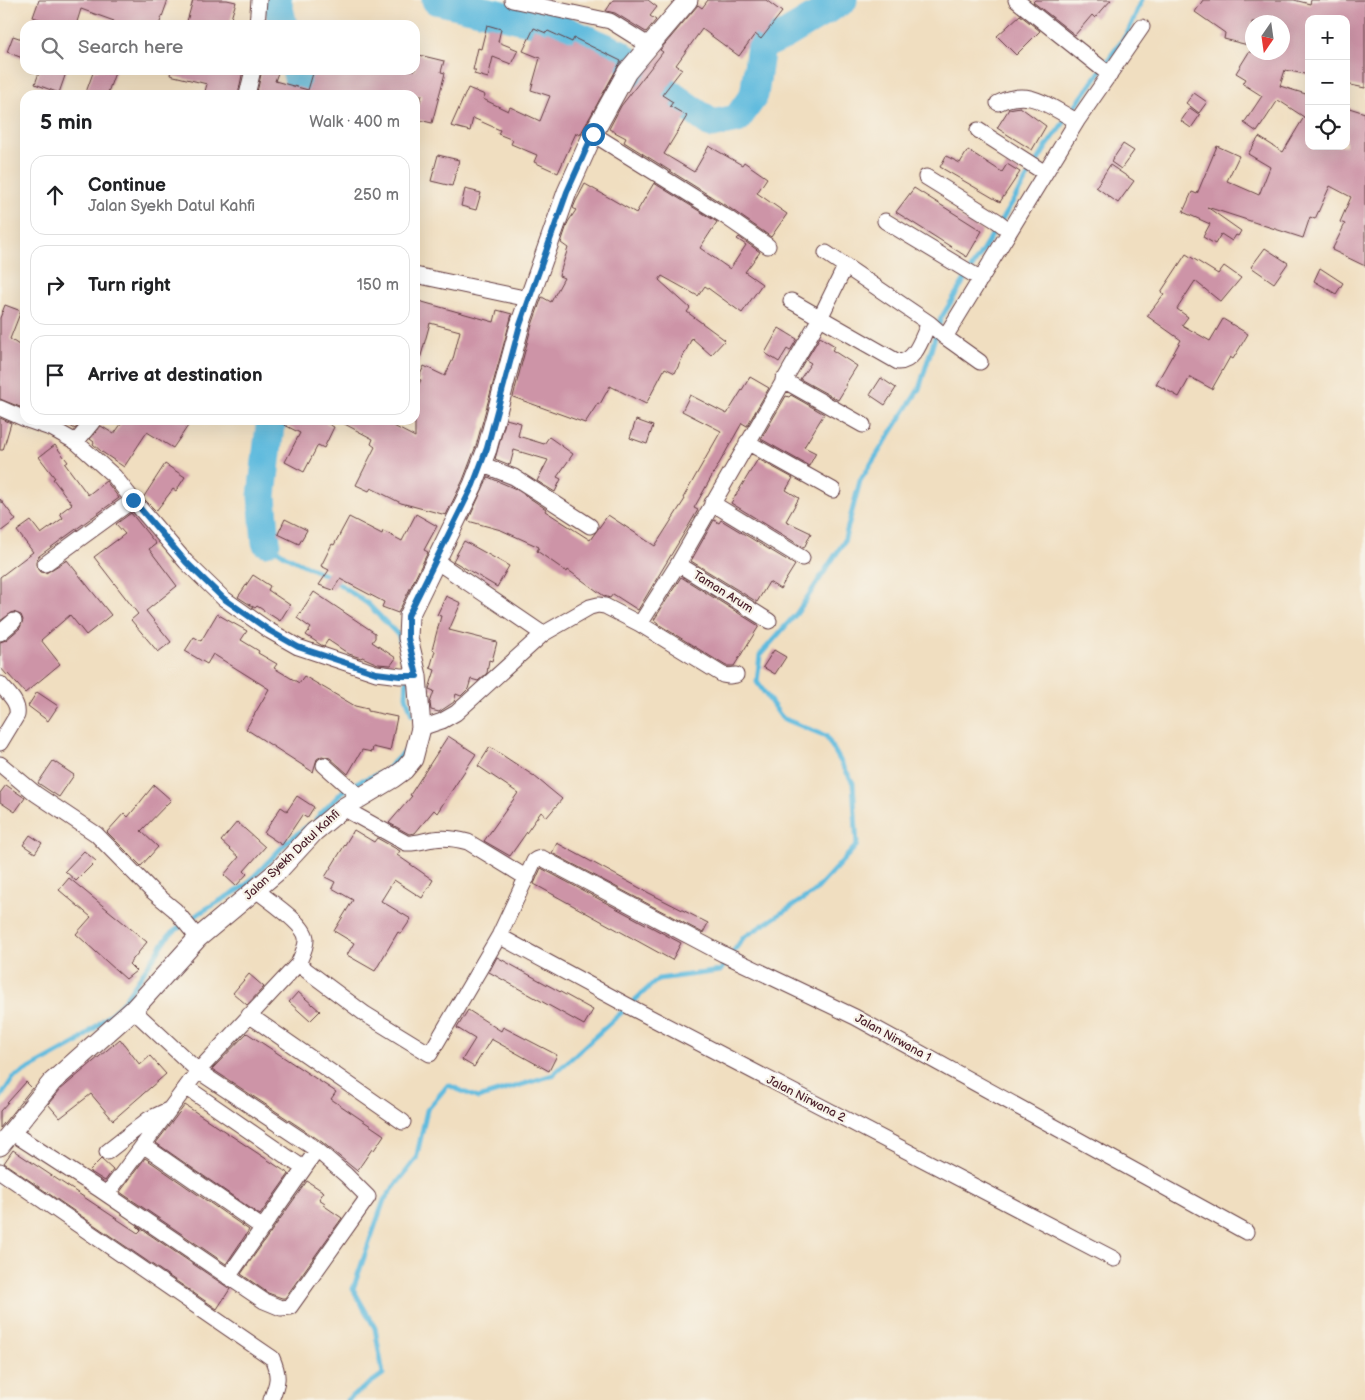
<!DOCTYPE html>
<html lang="en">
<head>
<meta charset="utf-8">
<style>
	:root { --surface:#fff; --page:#f6f6f6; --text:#202124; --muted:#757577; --line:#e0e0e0 }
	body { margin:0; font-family:"Balsamiq Sans",sans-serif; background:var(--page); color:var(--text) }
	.controls { position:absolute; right:15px; top:15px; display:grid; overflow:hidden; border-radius:10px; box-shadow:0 5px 20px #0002 }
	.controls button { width:45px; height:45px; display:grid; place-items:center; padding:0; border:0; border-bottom:1px solid var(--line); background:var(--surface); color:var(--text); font:25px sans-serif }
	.compass { position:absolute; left:1245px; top:15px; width:45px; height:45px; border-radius:50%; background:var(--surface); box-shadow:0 5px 20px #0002; rotate:193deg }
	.stop { position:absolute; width:15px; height:15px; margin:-11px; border:4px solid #1f6fb2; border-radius:50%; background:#fff }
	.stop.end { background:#1f6fb2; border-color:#fff; box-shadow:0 1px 5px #0008 }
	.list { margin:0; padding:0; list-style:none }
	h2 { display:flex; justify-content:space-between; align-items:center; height:65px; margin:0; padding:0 20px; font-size:21px }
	h2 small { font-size:16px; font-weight:400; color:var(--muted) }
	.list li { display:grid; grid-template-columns:32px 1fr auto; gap:15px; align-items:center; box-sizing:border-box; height:80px; margin:0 10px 10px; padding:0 10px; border:1px solid var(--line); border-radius:15px }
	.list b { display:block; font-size:19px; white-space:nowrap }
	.list p { margin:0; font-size:16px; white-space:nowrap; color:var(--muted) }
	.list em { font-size:16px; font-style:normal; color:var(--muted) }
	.icon { flex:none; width:28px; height:28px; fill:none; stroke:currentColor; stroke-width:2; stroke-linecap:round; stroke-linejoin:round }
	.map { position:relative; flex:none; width:1365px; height:1400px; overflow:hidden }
	.search { position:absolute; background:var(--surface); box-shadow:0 5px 20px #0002; left:20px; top:20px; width:400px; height:55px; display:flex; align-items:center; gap:12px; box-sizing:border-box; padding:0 18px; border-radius:15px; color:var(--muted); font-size:19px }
	.panel { position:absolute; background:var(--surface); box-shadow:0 5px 20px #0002; left:20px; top:90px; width:400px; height:335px; border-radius:15px }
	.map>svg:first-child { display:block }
</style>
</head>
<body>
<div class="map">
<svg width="1365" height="1400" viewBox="0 0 1365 1400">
	<rect width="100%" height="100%" fill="#f7f3e8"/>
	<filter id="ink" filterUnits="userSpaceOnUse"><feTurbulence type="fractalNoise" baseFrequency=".02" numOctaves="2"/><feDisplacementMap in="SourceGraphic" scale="10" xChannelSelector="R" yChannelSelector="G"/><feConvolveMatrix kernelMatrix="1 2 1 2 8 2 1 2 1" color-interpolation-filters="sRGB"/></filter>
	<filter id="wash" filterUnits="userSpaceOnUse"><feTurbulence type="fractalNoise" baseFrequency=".0096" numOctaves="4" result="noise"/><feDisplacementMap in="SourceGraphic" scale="20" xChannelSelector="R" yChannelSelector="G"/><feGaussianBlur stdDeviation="1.12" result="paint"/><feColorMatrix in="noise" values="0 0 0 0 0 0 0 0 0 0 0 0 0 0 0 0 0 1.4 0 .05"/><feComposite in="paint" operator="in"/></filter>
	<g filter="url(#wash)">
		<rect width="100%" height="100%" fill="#f0dec0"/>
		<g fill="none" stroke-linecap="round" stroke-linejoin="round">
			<path stroke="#60bbde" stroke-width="5" d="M266,542L286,556L329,577L368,604L399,636L400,641
				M407,679L406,696L412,715
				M316,819L342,792L360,781L384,772L407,749L409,745
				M0,1098L13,1078L78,1042L121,1005L169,935L201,912L245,886L287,842L309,825
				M347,1400L383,1374L375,1328L353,1289L384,1200L416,1159L427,1110L448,1085L478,1098L553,1075L658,979L720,971L743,938L814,892L857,845L853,783L826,736L782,718L757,682L760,655L797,613L844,542L860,481L919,389L941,318L1047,146L1128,32L1142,0"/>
			<path stroke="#60bbde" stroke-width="29" d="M277,0L283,25
				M436,0L560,28L619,53L659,86L712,124L737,119L754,95L761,46L785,35L843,0
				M296,70L303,95
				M266,542L262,496L270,426L273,420"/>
		</g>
		<g id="blocks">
			<path fill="#cd94a7" d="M39,0H168L159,25H113L114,21L81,9L76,25H62L51,21L50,23L33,17Z
				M193,0H227L236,2L229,25H186Z
				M613,0H648L657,7L650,16L656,20L646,32L615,13L606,11Z
				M708,0H766L782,12L761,39L755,34L739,56L702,29L676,65L682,69L662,95L673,102L670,106L687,116L664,154L694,172L709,146L742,165L744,162L767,178L757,193L787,214L771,237L731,209L624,142L626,138L609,129L621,106L663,52L660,50L698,5L702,8Z
				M1035,0H1111L1095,18L1092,15L1075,35L1033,2Z
				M1203,0H1294L1310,4L1311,0H1365V88L1346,84V19H1309V75L1285,70L1280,86L1309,95V146H1346V107L1365,113V266L1332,250L1345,224L1340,222L1351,197L1330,186L1315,219L1310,217L1303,238L1207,207L1241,231L1238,236L1236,235L1232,241L1221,234L1215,244L1203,237L1210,224L1183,212L1192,192L1197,194L1217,146L1239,156L1227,181L1259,195L1270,167L1248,154L1259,137L1283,152L1304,117L1278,100L1257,132L1244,123L1262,96L1243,84L1246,79L1236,73L1249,52H1282V22H1252V46L1224,39L1225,33L1195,12Z
				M1020,15L1040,31L1016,55L997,36Z
				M487,25L501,29L498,42L518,50L511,64L493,57L488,78L474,74L476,70H473L478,48L481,49Z
				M534,28L546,33L548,31L572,42L574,38L621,61L580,135L576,133L558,173L534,162L537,155L511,144L513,140L498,134L500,130L473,118L470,131L451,126L468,88L485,95L483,99L508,111L510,107L540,121L550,96L531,90L540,58L523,51Z
				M13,36L25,40V59L7,52Z
				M415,54L444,61L441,72L445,73L432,123L415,119L422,95H267L257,92L262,70H279L275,81L308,90L314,70H415Z
				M40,70H67L59,93L35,84Z
				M94,70H116L107,95H85Z
				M171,70H243L238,95H204L207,84L170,75Z
				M1194,93L1207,102L1199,113L1186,103Z
				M1020,107L1046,126L1032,150L997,128L1009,109Z
				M1190,108L1200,115L1191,128L1181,121Z
				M1123,144L1134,151L1121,169L1111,162Z
				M968,150L1002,172L1007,164L1020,172L1000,202L940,167L946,156L960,163Z
				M438,155L459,160L452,186L431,181Z
				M1110,165L1134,181L1118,203L1096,187Z
				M654,183L717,222L700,248L730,269L746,245L737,239L739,237L760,252L745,272L762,284L742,313L705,286L698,296L662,276L659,280L690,308L687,312L725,340L711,355L692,338L675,373L665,368L646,404L610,386L600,404L598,403L585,423L513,397L531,328L542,297L551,302L564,278L559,276L568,248L561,243L568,222L576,210L573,208L576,201L585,184L636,213Z
				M914,188L982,231L967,257L896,212Z
				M465,189L481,193L476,210L461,206Z
				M1265,248L1288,263L1274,283L1251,267Z
				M1186,254L1218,274L1224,266L1241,278L1221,302L1195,281L1177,309L1188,317L1182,325L1210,341L1223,319L1248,334L1233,359L1230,357L1212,389L1190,377L1179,397L1156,384L1181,340L1147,316L1164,294L1161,292Z
				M1320,268L1343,283L1336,294L1314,281Z
				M415,300L494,322L497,310L512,314L476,446L463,480L446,515L401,503L371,488L369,491L356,485L375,447L371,444L373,439L337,420H382L415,437V392L421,380L418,379L424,366L445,376L453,359L460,331L430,323L419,363L415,362Z
				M5,305L21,311L10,339L25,349V409L0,399V318Z
				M779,328L797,339L790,351L787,349L779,362L765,353Z
				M820,337L835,346L832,350L857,366L845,385L846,387L838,400L800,379L811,363L806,360Z
				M750,377L769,388L747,426L742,423L694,508L698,510L638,610L613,594L610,598L604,596L568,570L567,572L537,551L539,547L501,530L468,521L488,477L516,489L546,509L545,511L590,540L608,515L655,546L685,499L683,498L721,431L682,411L690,395L727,414Z
				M881,378L896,388L885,405L870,395Z
				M791,395L824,414L804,447L816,453L809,466L761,439L786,396L789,397Z
				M0,418L11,423L3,450H0Z
				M506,419L521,423L518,436L544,444L549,437L573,454L557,477L561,479L555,492L537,481L548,460L514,450L510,465L495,459Z
				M61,420H82L75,429Z
				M124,420H192L173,448L147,432L124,467L102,452L93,444L94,442L90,439L101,426L114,434Z
				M275,420H321L334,427L324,448L318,445L304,472L285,462L300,433Z
				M636,420L653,426L647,444L630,438Z
				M55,445L68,462L65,464L88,495L106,481L119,498L39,556L36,561V565L41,572L46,573L67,560L111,615L86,635L70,615L41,640L60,664L25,693L8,674L7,675L0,667V642L6,640L20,628L23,620L21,615L13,612L0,621V577L33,552L17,531L31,521L41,534L63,518L60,513L72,504L53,479L55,478L39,457Z
				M758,459L793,478L786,490L799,498L786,521L811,533L804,548L731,503Z
				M165,464L185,477L176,491L173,489L156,511L143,498Z
				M0,499L16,520L0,532Z
				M131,513L156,544L149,549L177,586L146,611L171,642L158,652L131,620L138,614L94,557L125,534L116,524Z
				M416,514L437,526L424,550L428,552L398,613L382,607L384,602L340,579L333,590L319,585L329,570L321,566L332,544L334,545L349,517L382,534L383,531L402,541Z
				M285,519L307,530L299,544L278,534Z
				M714,520L719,523L721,520L795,565L780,589L769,582L757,602L691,561Z
				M464,541L509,566L497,587L453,561Z
				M253,575L270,586L268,590L290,605L280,621L257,606L255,608L238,597Z
				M681,577L759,626L734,666H726L658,624V623L654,620Z
				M314,592L375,633V638L372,642L396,658L391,665L378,664L362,657L361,658L349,654L328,640L324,646L321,645L306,635L311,628L297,618Z
				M446,596L461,603L449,630L497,642L492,661L489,660L487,673L478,681L471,679L468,689L461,696L456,694L454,702L439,712L431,710L430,703L434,691L429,689L435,670L430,668L435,651L432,650L441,616L437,615Z
				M217,614L247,631L241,640L259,651L258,653L277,664L274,668L299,683L304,676L355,706L368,709V711L397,717L390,751L373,747L372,752L362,750L348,774L330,758L322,756L317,759L313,772L246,729L269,689L213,654L207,664L185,651L194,637L201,641Z
				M774,650L786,657L775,674L763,667Z
				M37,692L58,706L48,721L28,706Z
				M448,736L476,754L437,813L434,810L415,833L409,834L389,823L412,796L410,795Z
				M490,747L534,776L562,799L547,817L541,812L510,856L484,841L518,793L478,766Z
				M53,761L74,775L59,797L38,783Z
				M6,785L25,798L15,812L0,802V793Z
				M154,785L171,800L141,831L158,847L141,866L107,832L124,813L128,817Z
				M297,796L314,807L307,818L302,815L282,845L264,833L281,807L287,811Z
				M237,822L265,847L244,871L247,874L236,886L224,875L239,857L221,841Z
				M354,830L374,842L377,838L400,851L397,855L433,880L422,898L394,880L381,901L411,919L401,934L398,932L375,971L347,955L354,943L334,931L353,900L332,888L335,882L325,877Z
				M30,835L42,843L35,853L23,845Z
				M557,843L649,893L708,923L703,933L552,853Z
				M84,851L96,861L76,881L65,871Z
				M541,868L681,943L672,960L534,884Z
				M69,878L147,942L129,964L136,971L126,979L76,934L91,917L59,890Z
				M497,957L593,1010L584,1025L489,972Z
				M249,974L264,987L247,1005L233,993Z
				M298,992L320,1011L310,1021L289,1002Z
				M468,1010L501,1031L503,1027L557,1055L549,1071L491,1039L474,1067L462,1060L475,1039L457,1028Z
				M247,1033L336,1092L331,1099L384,1135L374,1150L372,1149L357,1171L322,1142L212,1069Z
				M120,1039L140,1065L150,1056L166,1074L113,1120L91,1094L60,1118L48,1104L60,1090Z
				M26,1082L32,1088L0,1128V1111Z
				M185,1105L289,1174L260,1215L156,1143Z
				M13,1150L138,1233L141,1230L137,1226L230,1289L217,1309L4,1163Z
				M145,1158L249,1230L226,1264L120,1192Z
				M101,1159L113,1170L105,1181L89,1171Z
				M307,1181L324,1192L319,1199L325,1203L323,1205L342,1218L285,1298H282L268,1293L241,1274Z"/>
		</g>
	</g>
	<g filter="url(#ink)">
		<use href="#blocks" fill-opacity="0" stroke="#633c41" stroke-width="1"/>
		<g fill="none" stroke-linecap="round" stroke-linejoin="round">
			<defs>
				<path id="minor" d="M512,0L610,21L650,46
					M1016,0L1110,75
					M257,25L259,0
					M247,95L253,70
					M998,103C1030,87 1049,107 1077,121
					M978,130L1045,173
					M593,134L726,217L768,246
					M926,177L997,221L1010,231
					M885,221L981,279
					M826,253L929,323L945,337L980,362
					M415,275L529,299
					M791,301L898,362C916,362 922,337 929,323
					M945,337L1077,121L1142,27
					M783,380L863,425
					M0,408L25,419
					M27,420L53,429L76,442L114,476L133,500L186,562L223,598L270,631L298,647L376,673L400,676H417
					M76,442L94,420
					M747,442L833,490
					M481,464L514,477L590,526
					M712,503L802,558
					M436,561L543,634L590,607L598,605L605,606L640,624L723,675L729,676L736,675
					M45,564L133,500
					M678,564L769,621
					M640,624L678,564L820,318L845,267
					M0,633L14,621
					M0,684C8,694 19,702 17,715L0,743
					M421,728L442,721L456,713L543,634
					M0,764L36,794L96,834L152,891L175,910L198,938
					M324,765L360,797
					M343,808L406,843C416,844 425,840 434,839C445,837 457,839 468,842L527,878
					M499,936L634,1009L1114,1259
					M298,964L365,1014L430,1054L499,936L534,861L537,859L542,858L723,954L855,1017L1246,1232
					M249,1015L403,1122
					M186,1087L303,1168
					M11,1132L99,1189L264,1301L281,1308L290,1307L368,1197L346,1175L317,1150L198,1071L133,1010
					M143,1145L263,1228
					M107,1152L149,1119L168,1110
					M0,1171L272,1358C280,1376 278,1382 271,1400
					M107,1194L198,1071L298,964C301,957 307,946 306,938C304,923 268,900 256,890
					M228,1277L317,1150"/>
				<path id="tertiary" d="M0,1146L52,1082L133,1010L198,938L279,870L314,832L343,808L393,778L404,770L413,759L421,728L417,676L408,638L409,616L473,485L487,449L520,325L567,192L593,134L627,72L688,0"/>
			</defs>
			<use href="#minor" stroke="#633c41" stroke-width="17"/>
			<use href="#tertiary" stroke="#633c41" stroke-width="21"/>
			<use href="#minor" stroke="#fff" stroke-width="15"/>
			<use href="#tertiary" stroke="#fff" stroke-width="19"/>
		</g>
	</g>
	<g fill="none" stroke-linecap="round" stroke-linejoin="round" filter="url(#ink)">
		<path stroke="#1f6fb2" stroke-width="6" d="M133,500L186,562L223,598L270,631L298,647L376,673L400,676H417L408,638V616L473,485L487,448L520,325L567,192L593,134"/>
	</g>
	<g text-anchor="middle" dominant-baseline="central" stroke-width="4.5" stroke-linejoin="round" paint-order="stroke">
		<g font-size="12" fill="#4a1f2b" stroke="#f7f3e8">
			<text transform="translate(723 592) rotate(32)">Taman Arum</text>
			<text transform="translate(292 855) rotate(-43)">Jalan Syekh Datul Kahfi</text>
			<text transform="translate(893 1038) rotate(29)">Jalan Nirwana 1</text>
			<text transform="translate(806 1099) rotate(27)">Jalan Nirwana 2</text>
		</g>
	</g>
</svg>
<div class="controls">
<button>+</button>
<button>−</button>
<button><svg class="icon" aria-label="locate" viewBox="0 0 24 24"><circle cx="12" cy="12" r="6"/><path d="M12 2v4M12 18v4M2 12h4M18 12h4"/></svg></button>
</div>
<svg class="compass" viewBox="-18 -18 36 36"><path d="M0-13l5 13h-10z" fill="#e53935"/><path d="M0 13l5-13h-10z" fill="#757577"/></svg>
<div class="stop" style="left:593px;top:134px"></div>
<div class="stop end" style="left:133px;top:500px"></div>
<div class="search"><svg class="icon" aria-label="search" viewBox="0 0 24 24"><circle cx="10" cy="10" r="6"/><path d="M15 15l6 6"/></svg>Search here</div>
<section class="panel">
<h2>5 min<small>Walk · 400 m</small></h2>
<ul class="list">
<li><svg class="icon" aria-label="ahead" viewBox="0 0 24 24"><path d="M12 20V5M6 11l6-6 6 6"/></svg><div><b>Continue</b><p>Jalan Syekh Datul Kahfi</p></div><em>250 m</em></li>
<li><svg class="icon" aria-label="right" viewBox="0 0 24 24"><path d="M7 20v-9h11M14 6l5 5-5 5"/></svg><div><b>Turn right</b></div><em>150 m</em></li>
<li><svg class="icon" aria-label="arrive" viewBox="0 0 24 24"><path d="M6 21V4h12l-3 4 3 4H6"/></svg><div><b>Arrive at destination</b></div></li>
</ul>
</section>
</div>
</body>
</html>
